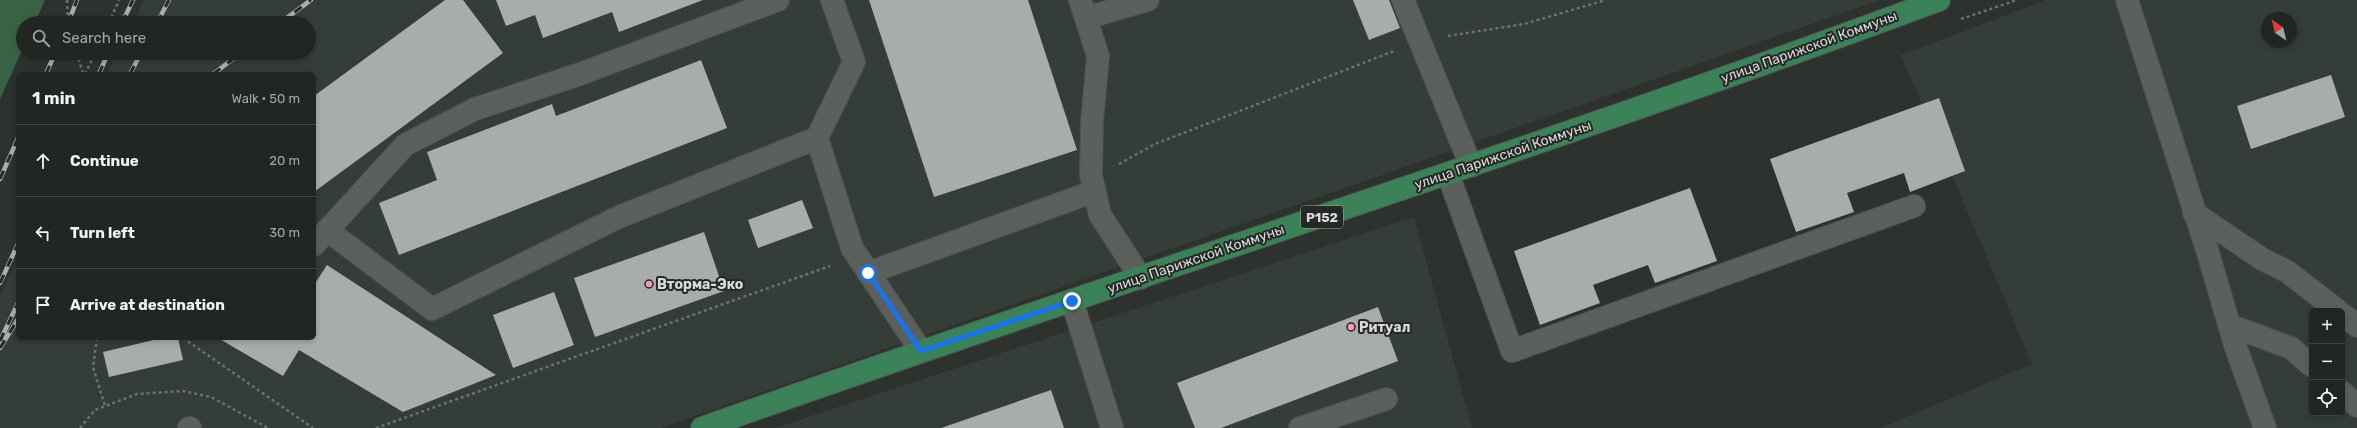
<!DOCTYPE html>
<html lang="en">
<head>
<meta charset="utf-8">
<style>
	:root { --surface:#222623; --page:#2a2e2b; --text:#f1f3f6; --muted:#a2a5a6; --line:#3f4341 }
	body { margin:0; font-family:Rubik,sans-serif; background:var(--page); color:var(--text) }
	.controls { position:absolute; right:12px; bottom:12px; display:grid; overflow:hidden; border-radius:6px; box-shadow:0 2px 6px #0003 }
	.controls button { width:36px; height:36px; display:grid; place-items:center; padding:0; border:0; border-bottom:1px solid var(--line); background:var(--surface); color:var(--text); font:20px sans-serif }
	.compass { position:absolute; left:2261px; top:12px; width:36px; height:36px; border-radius:50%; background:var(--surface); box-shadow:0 2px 6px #0003; rotate:325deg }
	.stop { position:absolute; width:12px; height:12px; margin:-9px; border:3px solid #1a73e8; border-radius:50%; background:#fff }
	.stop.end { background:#1a73e8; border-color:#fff; box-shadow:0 1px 4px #0008 }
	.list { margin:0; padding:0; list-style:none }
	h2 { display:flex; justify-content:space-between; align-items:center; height:52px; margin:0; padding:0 16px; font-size:17px }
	h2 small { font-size:13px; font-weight:400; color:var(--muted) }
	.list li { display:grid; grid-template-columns:26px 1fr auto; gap:12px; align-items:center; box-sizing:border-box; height:72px; padding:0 16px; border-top:1px solid var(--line) }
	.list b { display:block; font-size:15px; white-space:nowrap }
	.list em { font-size:13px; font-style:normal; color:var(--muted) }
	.icon { flex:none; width:22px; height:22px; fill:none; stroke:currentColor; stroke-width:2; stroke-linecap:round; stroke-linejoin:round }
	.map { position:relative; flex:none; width:2357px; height:428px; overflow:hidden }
	.search { position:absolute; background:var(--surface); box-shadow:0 2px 6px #0003; left:16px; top:16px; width:300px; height:44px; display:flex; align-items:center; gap:10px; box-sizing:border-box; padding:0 14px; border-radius:22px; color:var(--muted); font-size:15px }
	.panel { position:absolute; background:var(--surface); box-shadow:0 2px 6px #0003; left:16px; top:72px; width:300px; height:268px; border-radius:6px }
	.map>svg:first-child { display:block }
</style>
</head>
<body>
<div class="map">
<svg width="2357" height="428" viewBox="0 0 2357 428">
	<rect width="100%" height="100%" fill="#2e322f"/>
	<path fill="#343d37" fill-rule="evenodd" d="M144,0H1880L661,428H0V296L18,258V338H314V74H107L117,53H309V23H133Z
		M2046,0H2357V428H1880L2032,364L1901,55ZM2267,18H2291V42H2267ZM2312,311H2342V413H2312Z
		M1414,217L1472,428H776L814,415Z"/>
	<path fill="#396245" d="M0,0H45L35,23H23V48L0,99Z"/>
	<path fill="#a9adaa" d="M445,0H463L503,53L314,192V96Z
		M496,0H703L619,32L612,12L543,38L535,15L506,26Z
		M869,0H1028L1077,150L934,197Z
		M1353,0H1389L1400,28L1369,40Z
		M701,60L727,128L399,255L379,203L437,180L427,152L552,104L556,116Z
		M2331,75L2345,117L2251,149L2237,106Z
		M1939,98L1965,171L1910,192L1904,173L1847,193L1854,212L1796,232L1770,159Z
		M1690,188L1717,261L1655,283L1648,265L1593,285L1600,303L1540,325L1514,251Z
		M802,200L813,228L758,248L748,220Z
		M704,232L724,291L595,337L574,278Z
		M327,265L496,375L403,412L299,350L283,376L218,338H314V285Z
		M554,292L574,345L513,368L493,315Z
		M1378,307L1398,361L1221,428H1195L1177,383Z
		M162,338H178L183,360L109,377L103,352Z
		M1051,390L1064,428H941Z"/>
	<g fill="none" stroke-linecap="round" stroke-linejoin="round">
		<defs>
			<path id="minor" d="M832,0L854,62L817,138L852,248L921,351
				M1080,0L1098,56L1092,122L1091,175L1100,215L1141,278
				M1403,0L1471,166
				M2127,0L2208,253L2236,348L2265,428
				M1086,18L1148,0
				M1448,174L1512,351L1914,206
				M2194,213L2262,259L2288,272L2338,311
				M327,230L432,309L619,217L817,138
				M314,245L405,145L475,109L580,74L778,0
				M868,273L1095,191
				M1072,301L1112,428
				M2342,314L2357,326
				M2229,325L2291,348L2312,366
				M2342,392L2357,406
				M189,428H190
				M1300,428L1386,399"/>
			<path id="major" d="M702,428C1113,282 1530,152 1939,0"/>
		</defs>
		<use href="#minor" stroke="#4d504d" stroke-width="24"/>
		<use href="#major" stroke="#4d504d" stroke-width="24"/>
		<path stroke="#6d716e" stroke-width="2.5" stroke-dasharray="3 3" stroke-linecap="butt" d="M67,0L68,23
			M1961,19L2017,0
			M109,23L119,0
			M1448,36L1524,24L1606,0
			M77,53L83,74
			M85,74L95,53
			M1119,164L1155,144L1394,51
			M97,338L93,367L105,406
			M183,338L313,428
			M80,428L95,410L137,394L183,391L211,397L268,428
			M376,428L830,266"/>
		<use href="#minor" stroke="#5c605d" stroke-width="22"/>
		<use href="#major" stroke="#3c8259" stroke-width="22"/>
		<defs>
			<path id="rail" d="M68,23L77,0
				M122,23L133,0
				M157,23L169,0
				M280,23L311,0
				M46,74L55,53
				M99,74L108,53
				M130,74L141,53
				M213,74L241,53
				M0,179L18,138
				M0,283L18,244
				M0,341L18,303
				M0,348L18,319"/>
		</defs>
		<use href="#rail" stroke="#abaeac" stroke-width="4.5"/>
		<use href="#rail" stroke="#252825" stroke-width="3" stroke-dasharray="9" stroke-linecap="butt"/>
	</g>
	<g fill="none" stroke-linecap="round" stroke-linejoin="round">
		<path stroke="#1a73e8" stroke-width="5" d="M868,273L921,351L1072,301"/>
	</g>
	<g fill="#f19ab1" stroke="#252825" stroke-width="1.5">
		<circle cx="649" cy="284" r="4"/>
		<circle cx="1351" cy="327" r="4"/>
	</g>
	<g text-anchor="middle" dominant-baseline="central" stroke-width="4" stroke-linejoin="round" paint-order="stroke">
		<rect fill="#252825" stroke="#a2a5a3" stroke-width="1" x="1301" y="206" width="42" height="22" rx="3"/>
		<g font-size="13" font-weight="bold" fill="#d8dad9">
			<text x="1322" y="217">Р152</text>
		</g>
		<g font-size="14" fill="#d8dad9" stroke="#252825">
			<text transform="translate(1809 47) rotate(-20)">улица Парижской Коммуны</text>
			<text transform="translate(1503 155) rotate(-19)">улица Парижской Коммуны</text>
			<text transform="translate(1196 259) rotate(-19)">улица Парижской Коммуны</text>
		</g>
		<g font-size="14" font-weight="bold" fill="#d8dad9" stroke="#252825" text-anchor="start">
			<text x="657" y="284">Вторма-Эко</text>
			<text x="1359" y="327">Ритуал</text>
		</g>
	</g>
</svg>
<div class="controls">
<button>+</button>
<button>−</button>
<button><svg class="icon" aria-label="locate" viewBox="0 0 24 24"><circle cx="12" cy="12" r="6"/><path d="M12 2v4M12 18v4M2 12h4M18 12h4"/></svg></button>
</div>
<svg class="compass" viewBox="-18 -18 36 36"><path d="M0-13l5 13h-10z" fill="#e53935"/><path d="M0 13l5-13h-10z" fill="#a2a5a6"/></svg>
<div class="stop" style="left:868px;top:273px"></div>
<div class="stop end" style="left:1072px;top:301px"></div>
<div class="search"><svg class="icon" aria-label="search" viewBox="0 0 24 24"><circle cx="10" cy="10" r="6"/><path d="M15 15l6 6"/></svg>Search here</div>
<section class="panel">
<h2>1 min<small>Walk · 50 m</small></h2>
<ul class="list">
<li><svg class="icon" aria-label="ahead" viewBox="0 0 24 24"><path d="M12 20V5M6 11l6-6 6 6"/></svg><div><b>Continue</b></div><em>20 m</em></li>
<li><svg class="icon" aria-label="left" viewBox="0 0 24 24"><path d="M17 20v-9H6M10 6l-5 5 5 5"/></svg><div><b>Turn left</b></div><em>30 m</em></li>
<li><svg class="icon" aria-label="arrive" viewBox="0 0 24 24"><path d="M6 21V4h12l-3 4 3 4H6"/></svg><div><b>Arrive at destination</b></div></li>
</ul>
</section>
</div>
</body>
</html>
